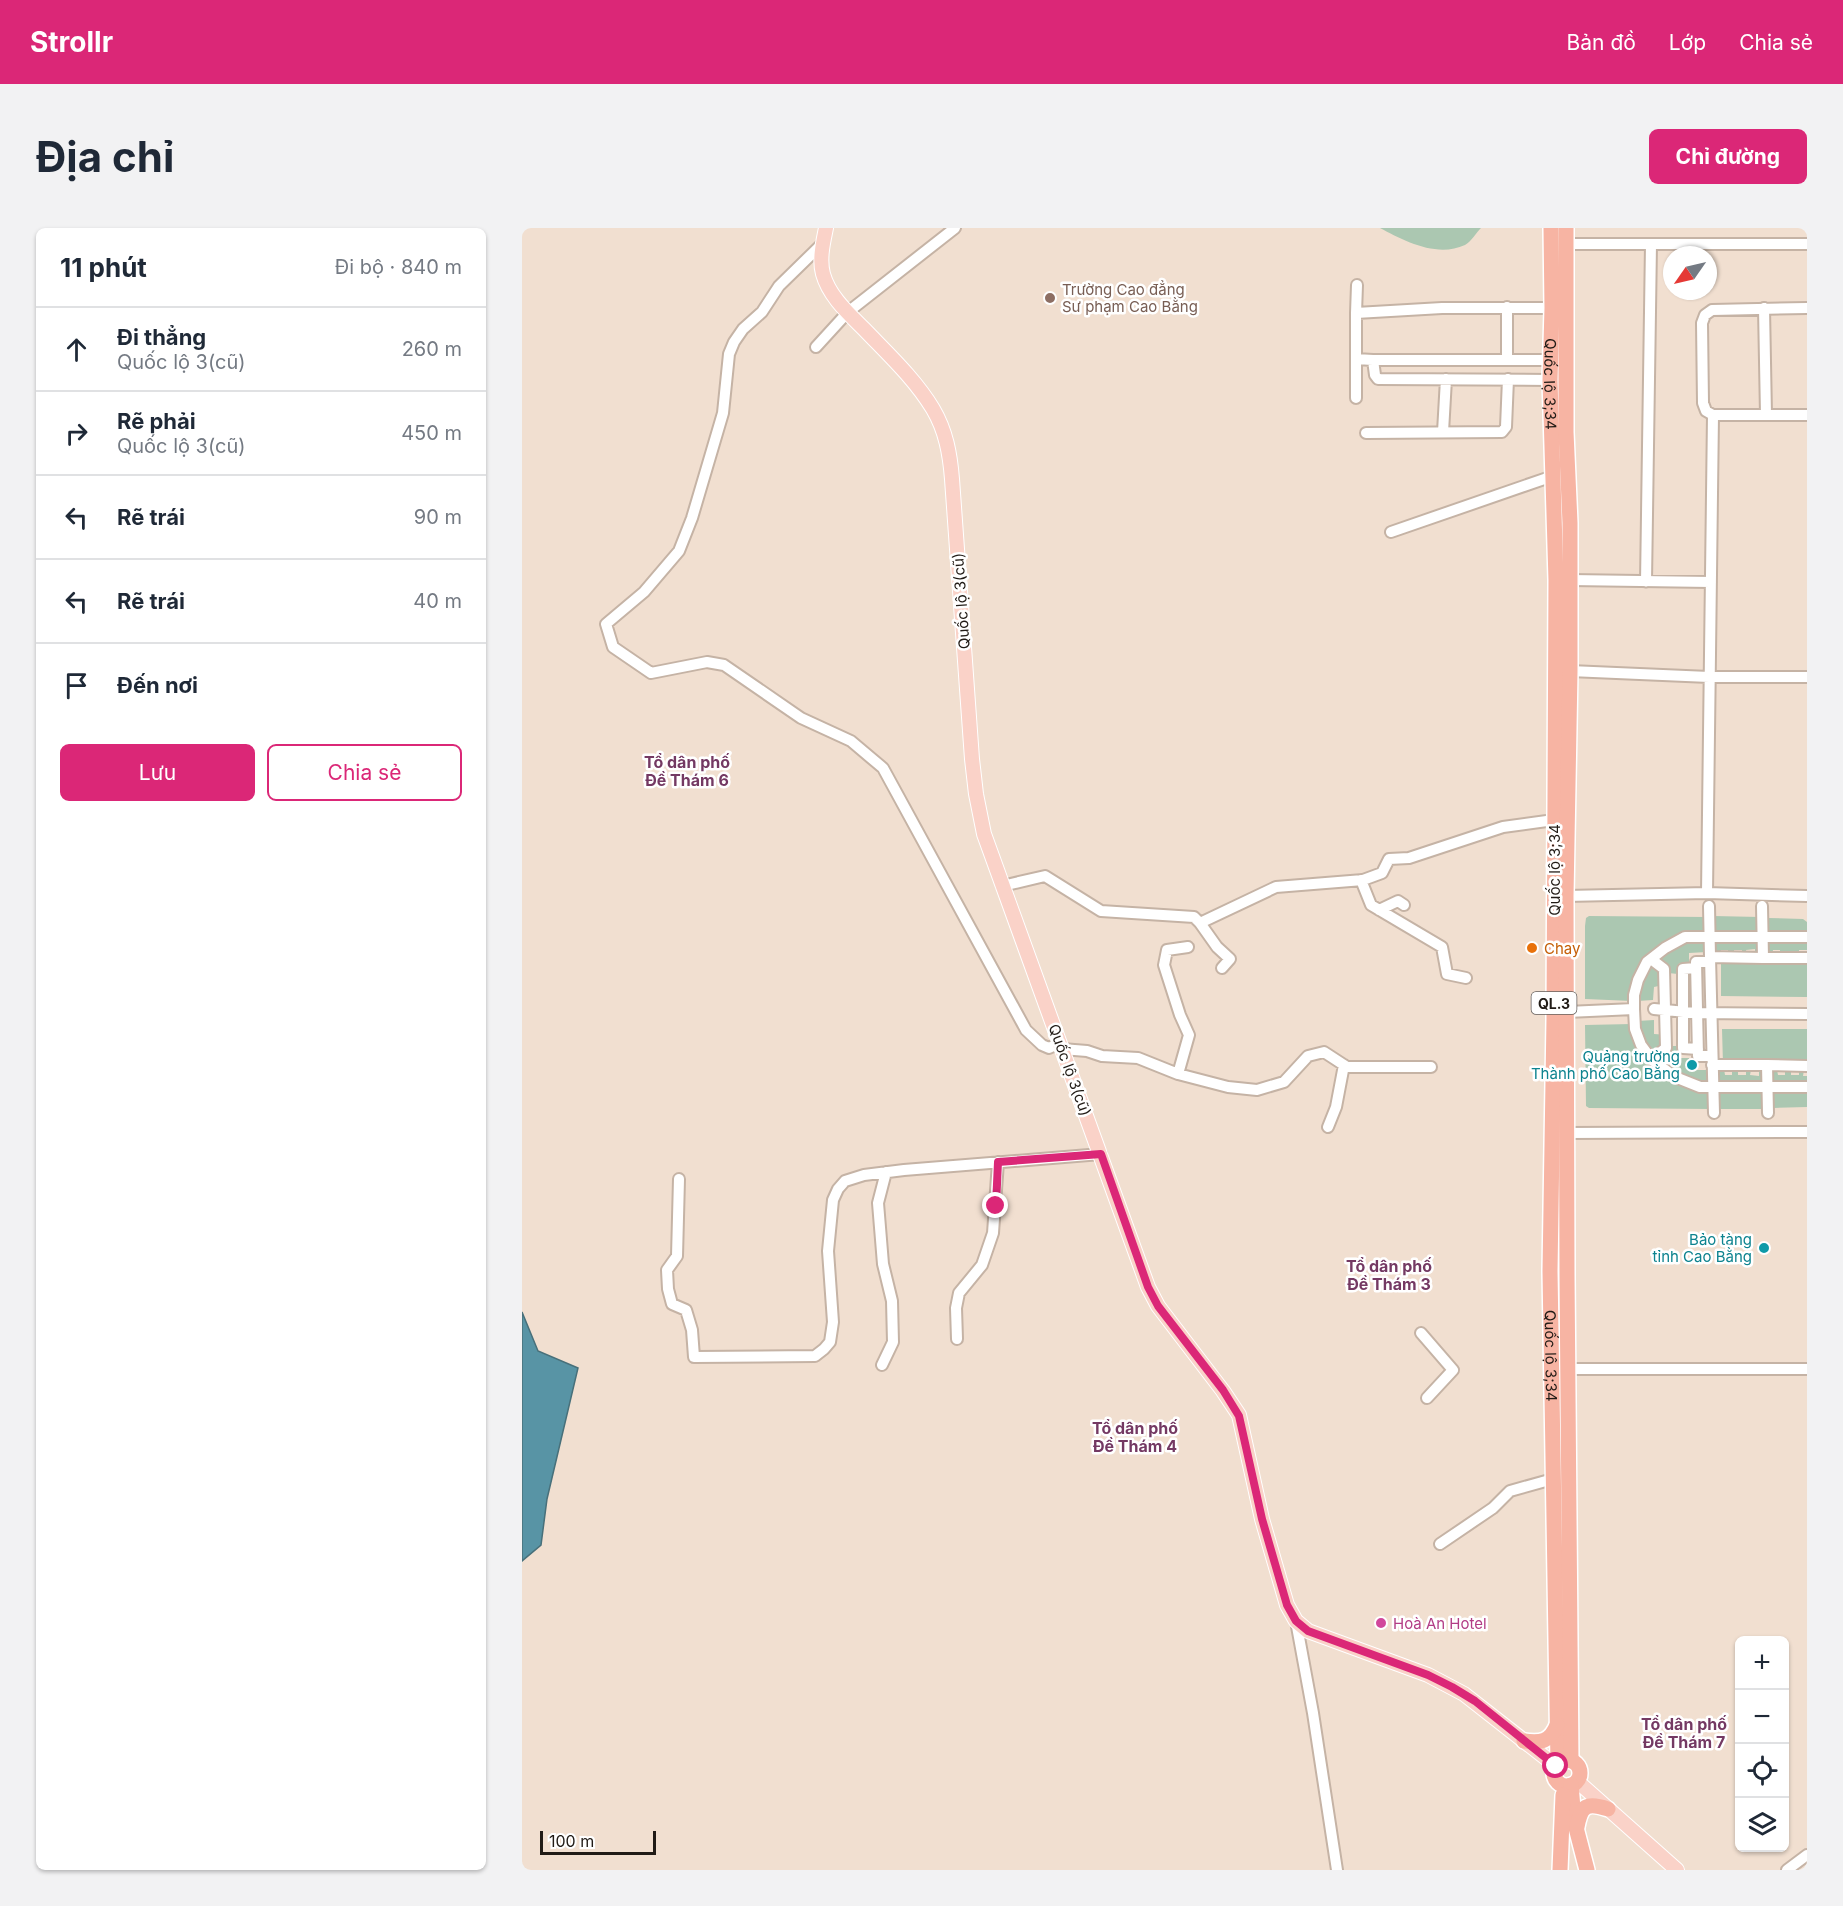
<!DOCTYPE html>
<html lang="vi">
<head>
<meta charset="utf-8">
<style>
	:root { --surface:#fff; --page:#f2f2f3; --text:#1f2937; --muted:#747a83; --line:#e0e1e3; --accent:#db2777 }
	body { margin:0; font-family:Inter,sans-serif; background:var(--page); color:var(--text) }
	.controls { position:absolute; right:18px; bottom:18px; display:grid; overflow:hidden; border-radius:9px; box-shadow:0 2px 4px #0004 }
	.controls button { width:54px; height:54px; display:grid; place-items:center; padding:0; border:0; border-bottom:2px solid var(--line); background:var(--surface); color:var(--text); font:30px sans-serif }
	.compass { position:absolute; left:1141px; top:18px; width:54px; height:54px; border-radius:50%; background:var(--surface); box-shadow:0 2px 4px #0004; rotate:236deg }
	.scale { position:absolute; left:18px; bottom:15px; width:116px; box-sizing:border-box; padding-left:6px; border:3px solid #211b16; border-top:0; font-size:16px; line-height:21px; white-space:nowrap; color:#211b16; -webkit-text-stroke:4px #fff; paint-order:stroke }
	.stop { position:absolute; width:18px; height:18px; margin:-14px; border:4px solid #db2777; border-radius:50%; background:#fff }
	.stop.end { background:#db2777; border-color:#fff; box-shadow:0 2px 6px #0008 }
	.list { margin:0; padding:0; list-style:none }
	h2 { display:flex; justify-content:space-between; align-items:center; height:78px; margin:0; padding:0 24px; font-size:26px }
	h2 small { font-size:20px; font-weight:400; color:var(--muted) }
	.list li { display:grid; grid-template-columns:39px 1fr auto; gap:18px; align-items:center; box-sizing:border-box; height:84px; padding:0 24px; border-top:2px solid var(--line) }
	.list b { display:block; font-size:22px; white-space:nowrap }
	.list p { margin:0; font-size:20px; white-space:nowrap; color:var(--muted) }
	.list em { font-size:20px; font-style:normal; color:var(--muted) }
	.actions { display:flex; gap:12px; padding:18px 24px }
	.actions a { flex:1; padding:14px 0; border:2px solid var(--accent); border-radius:9px; text-align:center; font-size:21px; color:var(--accent) }
	.actions .main { background:var(--accent); color:#fff }
	.icon { flex:none; width:33px; height:33px; fill:none; stroke:currentColor; stroke-width:2; stroke-linecap:round; stroke-linejoin:round }
	.map { position:relative; flex:none; width:1285px; height:1642px; overflow:hidden; border-radius:9px }
	header { display:flex; align-items:center; gap:36px; box-sizing:border-box; height:84px; padding:0 30px; background:var(--accent); color:#fff }
	header strong { font-size:28px }
	nav { display:flex; gap:33px; margin-inline-start:auto; font-size:21px }
	.intro { display:flex; align-items:center; justify-content:space-between; box-sizing:border-box; height:144px; padding:0 36px }
	h1 { margin:0; font-size:42px }
	.button { padding:15px 27px; border-radius:9px; background:var(--accent); color:#fff; font-size:21px; font-weight:700 }
	main { display:flex; gap:36px; padding:0 36px }
	aside { flex:1; background:var(--surface); border-radius:9px; box-shadow:0 2px 4px #0004 }
	.map>svg:first-child { display:block }
</style>
</head>
<body>
<header>
<strong>Strollr</strong>
<nav><a>Bản đồ</a><a>Lớp</a><a>Chia sẻ</a></nav>
</header>
<div class="intro"><h1>Địa chỉ</h1><a class="button">Chỉ đường</a></div>
<main>
<aside>
<h2>11 phút<small>Đi bộ · 840 m</small></h2>
<ul class="list">
<li><svg class="icon" aria-label="ahead" viewBox="0 0 24 24"><path d="M12 20V5M6 11l6-6 6 6"/></svg><div><b>Đi thẳng</b><p>Quốc lộ 3(cũ)</p></div><em>260 m</em></li>
<li><svg class="icon" aria-label="right" viewBox="0 0 24 24"><path d="M7 20v-9h11M14 6l5 5-5 5"/></svg><div><b>Rẽ phải</b><p>Quốc lộ 3(cũ)</p></div><em>450 m</em></li>
<li><svg class="icon" aria-label="left" viewBox="0 0 24 24"><path d="M17 20v-9H6M10 6l-5 5 5 5"/></svg><div><b>Rẽ trái</b></div><em>90 m</em></li>
<li><svg class="icon" aria-label="left" viewBox="0 0 24 24"><path d="M17 20v-9H6M10 6l-5 5 5 5"/></svg><div><b>Rẽ trái</b></div><em>40 m</em></li>
<li><svg class="icon" aria-label="arrive" viewBox="0 0 24 24"><path d="M6 21V4h12l-3 4 3 4H6"/></svg><div><b>Đến nơi</b></div></li>
</ul>
<div class="actions"><a class="main">Lưu</a><a>Chia sẻ</a></div>
</aside>
<div class="map">
<svg width="1285" height="1642" viewBox="0 0 1285 1642">
	<rect width="100%" height="100%" fill="#f1dfd0"/>
	<path fill="#abc7b1" d="M858,0H959C954,5 949,14 943,17C915,30 882,13 858,0Z
		M1067,688L1185,689V706H1171L1129,729L1110,773L1063,771V698L1064,690Z
		M1191,688L1238,689V706H1192Z
		M1245,690L1281,691L1285,694V706L1245,707Z
		M1185,709V724L1167,725V735H1157L1156,746L1146,745L1141,757L1132,759L1131,772L1115,773L1121,750L1133,730L1165,710Z
		M1193,711H1238V727H1233V721L1224,722L1225,727H1220V722H1212V727H1206V722H1199L1198,727H1192Z
		M1245,712H1285V722H1277V727H1272V723H1265L1264,728H1258V722H1251L1250,728H1245Z
		M1199,733L1285,735V769L1199,768Z
		M1132,792V806L1147,807L1146,818H1158V830H1167L1169,842H1186L1188,858L1154,848L1129,828L1115,793Z
		M1110,796C1130,837 1137,860 1188,863L1189,881L1067,880L1064,878L1063,797Z
		M1200,801H1285V836H1201Z
		M1196,841H1202L1203,847H1210V842H1216V847H1224V842H1229L1228,847L1237,848V842H1242V858L1197,857Z
		M1249,842H1255L1256,847H1263V842H1269V847H1277V842H1282L1281,848H1285V858H1250Z
		M1196,863H1242L1243,881H1196Z
		M1251,863L1285,864V879L1251,880Z"/>
	<path fill="#5894a5" stroke="#48707a" stroke-width="1.5" d="M0,1084L16,1123L56,1140L25,1271L19,1317L0,1333Z"/>
	<g fill="none" stroke-linecap="round" stroke-linejoin="round">
		<defs>
			<path id="minor" d="M300,16L257,58L240,84L221,101L212,114L207,126L201,185L170,290L157,323L122,364L84,396L91,419L129,445L185,434L202,437L279,490L329,513L361,540L504,802L520,817L527,820L538,815
				M1045,16H1285
				M1242,80L1244,187
				M1285,80L1190,82L1183,87L1180,95L1181,175L1184,183L1191,187H1285
				M834,85L835,57
				M294,119L326,84L433,0
				M834,131L851,132L853,147L856,151L1028,152
				M985,131V79
				M851,132H1028
				M834,170V85L920,80H1030
				M921,204L924,151
				M844,205L980,204L984,199L986,151
				M869,304L1031,248
				M1048,352L1189,354
				M1124,354L1129,16
				M1048,443L1187,449H1285
				M839,652L849,677L920,719L925,746L944,750
				M480,658L523,648L579,683L672,689L678,695L754,659L841,652L860,645L867,631L887,630L981,599L1032,592
				M1185,665L1191,187
				M1044,668L1185,665L1285,668
				M1187,678L1188,729
				M1240,678L1241,730H1285
				M857,682L876,673L882,677
				M678,695L695,719L708,731L700,740
				M1129,731L1142,741L1144,820L1130,831
				M1187,734H1174L1176,828H1190
				M1174,740L1161,741V820L1176,821
				M1112,781V767L1116,752L1125,734L1143,720L1163,709H1285
				M1132,781L1175,785L1285,786
				M1045,784L1112,781L1113,801L1119,817L1130,832L1153,849L1178,859H1285
				M540,821L565,823L580,828L616,830L656,846L667,807L658,787L642,737L645,722L666,719
				M1190,837H1245L1246,885
				M1245,837L1285,838
				M656,846L706,859L735,862L762,854L786,828L802,824L825,839H909
				M1192,885L1188,729L1241,730
				M806,899L814,879L822,837
				M1044,905L1285,904
				M157,951L155,1028L145,1042L146,1061L150,1076L164,1082L170,1102L172,1129L293,1128L302,1121L308,1114L311,1094L306,1023L311,972L316,961L323,953L342,947L382,942L579,926
				M899,1105L931,1142L905,1170
				M435,1111L434,1080L437,1065L460,1037L471,1005L476,934
				M360,1137L371,1114L370,1073L361,1036L356,975L364,944
				M1045,1141H1285
				M918,1316L971,1280L988,1263L1031,1251
				M774,1393L791,1485L815,1642
				M1265,1642L1285,1627"/>
			<path id="major" d="M304,0C301,15 297,31 301,46C307,68 326,85 342,101C366,126 393,151 411,181C424,203 428,226 430,251L450,531L454,566L462,606L626,1059L636,1078L701,1163L717,1187L740,1291L765,1377L774,1393L786,1403L906,1447L942,1466L1034,1538
				M1055,1553L1155,1642"/>
			<g id="highway">
				<path id="s1" d="M1029,0L1030,80L1028,152L1034,352L1032,791L1028,1043L1036,1536"/>
				<path d="M1044,0V204L1048,295V443L1044,668L1045,1047L1049,1533"/>
				<path d="M1002,1513C1019,1515 1028,1514 1035,1497"/>
				<circle cx="1045" cy="1545" r="13"/>
				<path d="M1049,1557L1052,1592L1065,1642"/>
				<path d="M1055,1599C1059,1577 1065,1574 1086,1581"/>
				<path d="M1038,1642L1041,1567"/>
			</g>
		</defs>
		<use href="#minor" stroke="#c5b3a5" stroke-width="14"/>
		<use href="#major" stroke="#fff" stroke-width="16"/>
		<use href="#highway" stroke="#fff" stroke-width="18"/>
		<use href="#minor" stroke="#fff" stroke-width="10"/>
		<use href="#major" stroke="#fad2c8" stroke-width="14"/>
		<use href="#highway" stroke="#f7b4a3" stroke-width="15"/>
	</g>
	<g fill="none" stroke-linecap="round" stroke-linejoin="round">
		<path stroke="#db2777" stroke-width="8" d="M474,978L476,934L579,926L626,1059L636,1078L701,1162L717,1188L740,1291L765,1377L774,1393L786,1403L906,1447L930,1459L953,1473L1034,1538"/>
	</g>
	<circle fill="#8d6e63" stroke="#fff" stroke-width="2" cx="528" cy="70" r="6"/>
	<circle fill="#e8710a" stroke="#fff" stroke-width="2" cx="1010" cy="720" r="6"/>
	<g fill="#0f9aa8" stroke="#fff" stroke-width="2">
		<circle cx="1170" cy="837" r="6"/>
		<circle cx="1242" cy="1020" r="6"/>
	</g>
	<circle fill="#d1479c" stroke="#fff" stroke-width="2" cx="859" cy="1395" r="6"/>
	<g text-anchor="middle" dominant-baseline="central" stroke-width="5" stroke-linejoin="round" paint-order="stroke">
		<rect fill="#fff" stroke="#645f5c" stroke-width="1.5" x="1009.5" y="764" width="45" height="22" rx="4.5"/>
		<g font-size="14" font-weight="bold" fill="#211b16">
			<text x="1032" y="775">QL.3</text>
		</g>
		<g font-size="15" fill="#785e54" stroke="#fff" text-anchor="start">
			<text x="540" y="61">Trường Cao đẳng<tspan x="540" dy="17">Sư phạm Cao Bằng</tspan></text>
		</g>
		<g font-size="15" fill="#211b16" stroke="#fff">
			<text stroke="none"><textPath href="#s1" startOffset="156">Quốc lộ 3;34</textPath></text>
			<text transform="translate(439 373) rotate(-94)">Quốc lộ 3(cũ)</text>
			<text transform="translate(1032 642) rotate(-90)">Quốc lộ 3;34</text>
			<text transform="translate(548 842) rotate(70)">Quốc lộ 3(cũ)</text>
			<text stroke="none"><textPath href="#s1" startOffset="1128">Quốc lộ 3;34</textPath></text>
		</g>
		<g font-size="15" fill="#c56008" stroke="#fff" text-anchor="start">
			<text x="1022" y="720">Chay</text>
		</g>
		<g font-size="15" fill="#0d838f" stroke="#fff" text-anchor="end">
			<text x="1158" y="828">Quảng trường<tspan x="1158" dy="17">Thành phố Cao Bằng</tspan></text>
			<text x="1230" y="1011">Bảo tàng<tspan x="1230" dy="17">tỉnh Cao Bằng</tspan></text>
		</g>
		<g font-size="15" fill="#b23c85" stroke="#fff" text-anchor="start">
			<text x="871" y="1395">Hoà An Hotel</text>
		</g>
		<g font-size="16" font-weight="bold" fill="#743963" stroke="#fff">
			<text x="165" y="534">Tổ dân phố<tspan x="165" dy="18">Đề Thám 6</tspan></text>
			<text x="867" y="1038">Tổ dân phố<tspan x="867" dy="18">Đề Thám 3</tspan></text>
			<text x="613" y="1200">Tổ dân phố<tspan x="613" dy="18">Đề Thám 4</tspan></text>
			<text x="1162" y="1496">Tổ dân phố<tspan x="1162" dy="18">Đề Thám 7</tspan></text>
		</g>
	</g>
</svg>
<div class="controls">
<button>+</button>
<button>−</button>
<button><svg class="icon" aria-label="locate" viewBox="0 0 24 24"><circle cx="12" cy="12" r="6"/><path d="M12 2v4M12 18v4M2 12h4M18 12h4"/></svg></button>
<button><svg class="icon" aria-label="layers" viewBox="0 0 24 24"><path d="M12 4l9 5-9 5-9-5zM3 14l9 5 9-5"/></svg></button>
</div>
<svg class="compass" viewBox="-18 -18 36 36"><path d="M0-13l5 13h-10z" fill="#e53935"/><path d="M0 13l5-13h-10z" fill="#747a83"/></svg>
<div class="scale">100 m</div>
<div class="stop" style="left:1034px;top:1538px"></div>
<div class="stop end" style="left:474px;top:978px"></div>
</div>
</main>
</body>
</html>
